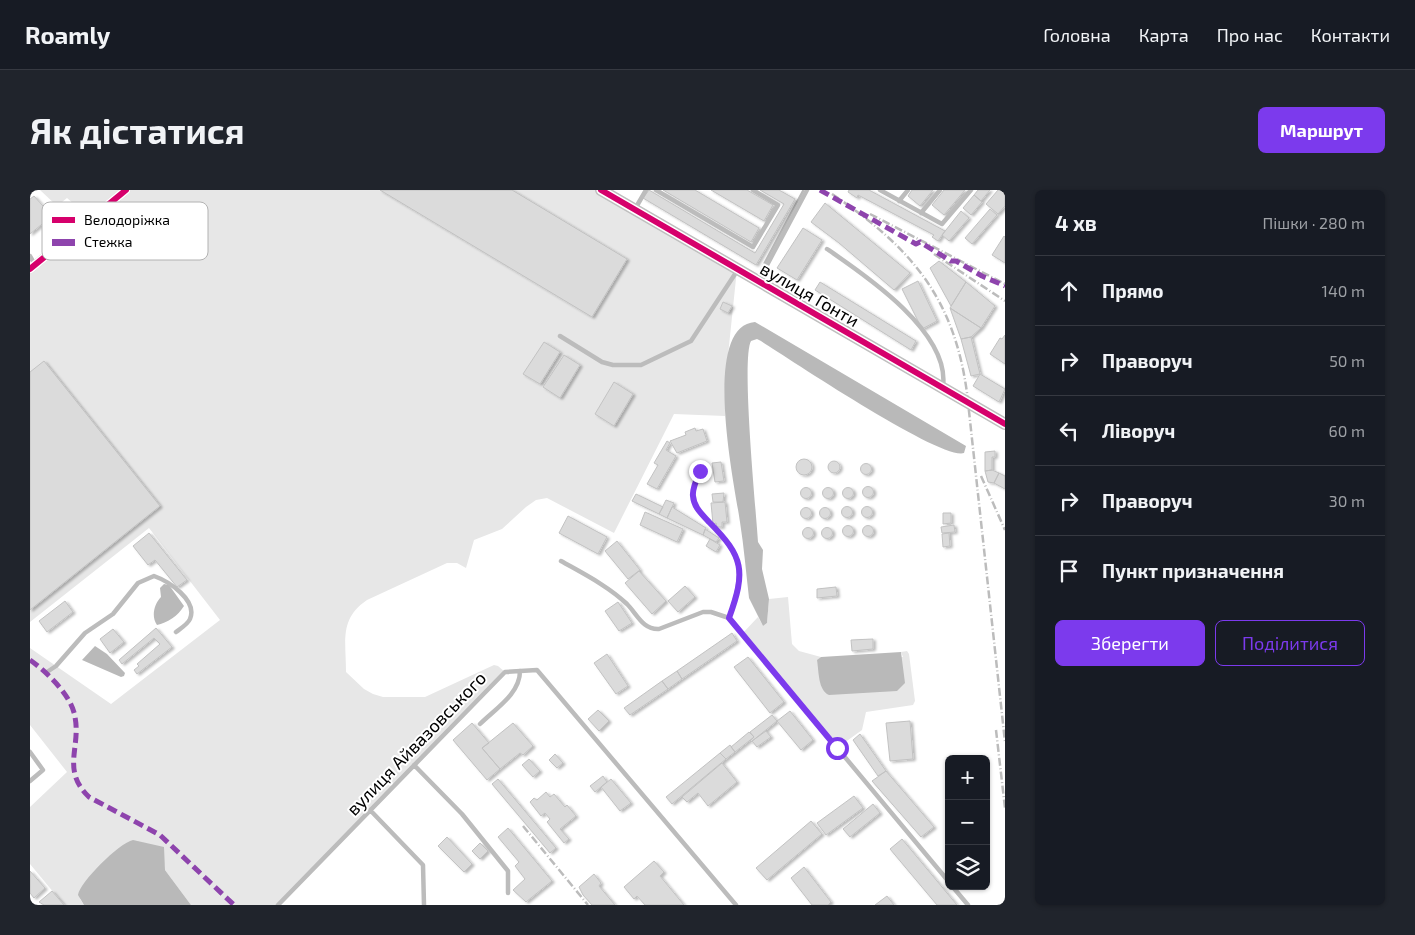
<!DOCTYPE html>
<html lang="uk">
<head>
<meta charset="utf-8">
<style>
	:root { --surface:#171b24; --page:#20242c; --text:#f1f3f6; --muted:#9ea1a6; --line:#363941; --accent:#7c3aed }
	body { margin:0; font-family:"Exo 2",sans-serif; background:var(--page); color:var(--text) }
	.controls { position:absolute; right:15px; bottom:15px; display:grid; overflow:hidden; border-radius:8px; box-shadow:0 1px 4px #0004 }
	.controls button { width:45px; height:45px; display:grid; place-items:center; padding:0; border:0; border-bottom:1px solid var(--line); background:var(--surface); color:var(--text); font:25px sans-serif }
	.stop { position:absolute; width:15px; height:15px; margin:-11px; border:4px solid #7c3aed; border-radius:50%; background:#fff }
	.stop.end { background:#7c3aed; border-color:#fff; box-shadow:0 1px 5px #0008 }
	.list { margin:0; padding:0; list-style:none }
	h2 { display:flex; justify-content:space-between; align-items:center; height:65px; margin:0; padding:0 20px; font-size:21px }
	h2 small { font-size:16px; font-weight:400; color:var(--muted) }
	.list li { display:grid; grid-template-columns:32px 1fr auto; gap:15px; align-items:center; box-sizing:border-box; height:70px; padding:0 20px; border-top:1px solid var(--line) }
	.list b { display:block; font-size:19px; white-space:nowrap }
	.list em { font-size:16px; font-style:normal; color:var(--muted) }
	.actions { display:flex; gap:10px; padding:15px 20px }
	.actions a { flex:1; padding:11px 0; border:1px solid var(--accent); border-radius:8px; text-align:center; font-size:18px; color:var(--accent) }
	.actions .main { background:var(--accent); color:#fff }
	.icon { flex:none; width:28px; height:28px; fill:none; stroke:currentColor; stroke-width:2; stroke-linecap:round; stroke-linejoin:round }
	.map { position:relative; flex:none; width:975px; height:715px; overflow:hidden; border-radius:8px }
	header { display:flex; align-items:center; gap:30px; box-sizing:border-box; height:70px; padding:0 25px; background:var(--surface); border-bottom:1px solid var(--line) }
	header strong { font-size:24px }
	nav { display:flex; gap:28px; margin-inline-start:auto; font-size:18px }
	.intro { display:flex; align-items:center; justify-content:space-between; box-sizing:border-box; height:120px; padding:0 30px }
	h1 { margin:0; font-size:35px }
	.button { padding:12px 22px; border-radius:8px; background:var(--accent); color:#fff; font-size:18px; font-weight:700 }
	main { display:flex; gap:30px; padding:0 30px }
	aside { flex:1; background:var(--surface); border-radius:8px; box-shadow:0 1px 4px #0004 }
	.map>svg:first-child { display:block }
</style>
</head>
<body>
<header>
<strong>Roamly</strong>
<nav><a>Головна</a><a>Карта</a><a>Про нас</a><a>Контакти</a></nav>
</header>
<div class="intro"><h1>Як дістатися</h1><a class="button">Маршрут</a></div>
<main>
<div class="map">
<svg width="975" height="715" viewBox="0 0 975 715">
	<defs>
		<filter id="shadow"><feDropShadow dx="2.5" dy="1.5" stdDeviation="1" flood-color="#0004"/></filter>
	</defs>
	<rect width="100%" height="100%" fill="#fff"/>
	<path fill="#e7e7e7" d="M10,0H571L707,79L695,194V226L644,224L584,343L517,308L506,310L496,317L472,339L444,350L436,378L427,373H417L337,410C309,429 316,451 316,482L334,499L343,504L353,507H395L464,475L468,476L475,482L248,715H161L135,680L133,667L50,709L54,715H34L0,674V617L37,582L0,535V458L81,514L190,430L119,338L0,432V78L69,20H51L37,8L27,16Z
		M758,407L762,454L769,461L791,467L787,471L873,467L871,462L877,461L879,464L885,511L883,515L836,522L832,540L807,558L712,444L728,427L733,436L737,433L739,409Z"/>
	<path fill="#b9b9b9" d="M725,132L936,256L934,263C912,271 758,168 731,151L727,149L721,151C711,169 726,320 728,352L733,360L732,379L739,409L737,433L733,436L719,408C716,383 714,357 710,332C705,297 670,136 725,132Z
		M134,394L139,395L154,416C148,426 137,433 127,435C121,427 124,414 131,407L130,398Z
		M65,456L77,464L95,483L94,486L91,487L52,470Z
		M871,462L875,493L867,501L799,505C788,500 789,482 787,470L791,467Z
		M103,650L134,657L135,680L161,715H54L48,705C50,692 89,653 103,650Z"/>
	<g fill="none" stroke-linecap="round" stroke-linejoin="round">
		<path stroke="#b9b9b9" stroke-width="2.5" d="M731,80L773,1"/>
	</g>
	<path fill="#dbdbdb" stroke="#c2c2c2" filter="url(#shadow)" d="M350,0H482L597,69L562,127Z
		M619,0L725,63L754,14L730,0H749L765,9L726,75L613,8Z
		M633,0H665L729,38L721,52Z
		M681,0H717L743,15L734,31Z
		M819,0H839L915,41L908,51L902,47L904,45L828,5L827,8L818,2Z
		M882,0H903L890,16L878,6Z
		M914,0H935L914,25L902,15Z
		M948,0H960L951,11L944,5Z
		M968,0H975V16L968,24L956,14Z
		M944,5L952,12L941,25L933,18Z
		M4,6L22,26L0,44V9Z
		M795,13L880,83L864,100L809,53L781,32Z
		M960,19L967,25L942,54L935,48Z
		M931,21L939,28L919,51L912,45Z
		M773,38L792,50L767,90L747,78Z
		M974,46L975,47V73L962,65Z
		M909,71L936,92L921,116L900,78Z
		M888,91L907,131L892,139L872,99Z
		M790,92L886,151L881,160L785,100Z
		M936,92L965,116L951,138L920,118Z
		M693,112L702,116L698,123L690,119Z
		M920,118L951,138L941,147L931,149Z
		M975,145V174L960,164L970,148L972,149Z
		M941,147L950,184L941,186L931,149Z
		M514,152L530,162L510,194L493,184Z
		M534,165L550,175L530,208L513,197Z
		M14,171L130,316L0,420V182Z
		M950,184L975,199L969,212L943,196Z
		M584,192L603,204L584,236L565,224Z
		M665,238L666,241L673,239L677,251L647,263L640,251L656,245L655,242Z
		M637,251L640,253L636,260L646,266L627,299L617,294L628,275L624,273Z
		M965,261V267H962V280L955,281V262Z
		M766 277a8 8 0 1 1 16 0a8 8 0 1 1-16 0Z
		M798 277a6 6 0 1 1 12 0a6 6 0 1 1-12 0Z
		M691,272L694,291L685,292L682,273Z
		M830.5 279a5.5 5.5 0 1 1 11 0a5.5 5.5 0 1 1-11 0Z
		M962,280L969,283L964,293L958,292L955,281Z
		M969,283L975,286V299L964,293Z
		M832.5 302a5.5 5.5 0 1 1 11 0a5.5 5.5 0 1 1-11 0Z
		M812.5 303a5.5 5.5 0 1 1 11 0a5.5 5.5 0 1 1-11 0Z
		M792.5 303a5.5 5.5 0 1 1 11 0a5.5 5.5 0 1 1-11 0Z
		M770.5 303a5.5 5.5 0 1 1 11 0a5.5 5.5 0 1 1-11 0Z
		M694,303L693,312H683L682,304Z
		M606,304L633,317L629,324L602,311Z
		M636,310L644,313L637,328L629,324Z
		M695,312L697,332H692V337H687L686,333L683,334L681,313Z
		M831.5 322a5.5 5.5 0 1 1 11 0a5.5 5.5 0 1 1-11 0Z
		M811.5 322a5.5 5.5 0 1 1 11 0a5.5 5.5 0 1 1-11 0Z
		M642,317L676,338L673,345L637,328Z
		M770.5 323a5.5 5.5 0 1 1 11 0a5.5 5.5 0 1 1-11 0Z
		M789.5 323a5.5 5.5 0 1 1 11 0a5.5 5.5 0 1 1-11 0Z
		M615,322L653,339L647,352L610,335Z
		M913,323H921V333L913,334Z
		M538,326L577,347L568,364L529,343Z
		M924,335L925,342L912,343L911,337Z
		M812.5 341a5.5 5.5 0 1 1 11 0a5.5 5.5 0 1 1-11 0Z
		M832.5 341a5.5 5.5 0 1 1 11 0a5.5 5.5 0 1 1-11 0Z
		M791.5 343a5.5 5.5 0 1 1 11 0a5.5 5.5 0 1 1-11 0Z
		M772.5 343a5.5 5.5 0 1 1 11 0a5.5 5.5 0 1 1-11 0Z
		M675,339L689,348L686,352L673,345Z
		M119,343L157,390L147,397L125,370L118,375L103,356Z
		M919,343L920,356L913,357L912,344Z
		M680,349L690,355L686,362L676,356Z
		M587,351L610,380L598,389L575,361Z
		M609,381L636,411L622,424L595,393Z
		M655,396L665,407L648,422L638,411Z
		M806,397L807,406L787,408V399Z
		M35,411L43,422L17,442L9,431Z
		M588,412L602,433L589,441L575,421Z
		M126,438L142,457L107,484L104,480L109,476L107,474L130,454L124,448L92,474L89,470Z
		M83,439L94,452L80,463L70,449Z
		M702,443L707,451L652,489L647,481Z
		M843,449V459L822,461L821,450Z
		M577,464L598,496L586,504L564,473Z
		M718,467L754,512L740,523L704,477Z
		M647,481L652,489L638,499L632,491Z
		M632,491L638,499L600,525L594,518Z
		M568,520L579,531L569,541L558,529Z
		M760,521L783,550L771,560L747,531Z
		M742,525L747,531L721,552L720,551L724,547L720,542Z
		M880,531L883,569L860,571L856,533Z
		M442,533L459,553L452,558L470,579L457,590L423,550Z
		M483,533L503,556L493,565L490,563L470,579L452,558Z
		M736,541L741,547L727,557L722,551Z
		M719,542L724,547L705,562L701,557Z
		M830,544L856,581L848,586L823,550Z
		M700,555L705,562L696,569L690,563Z
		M690,563L696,569L642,614L636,607Z
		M525,564L533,573L527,578L519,570Z
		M499,569L510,581L503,587L492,575Z
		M692,573L707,592L678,616L668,603L657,612L652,607Z
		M856,581L904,637L891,647L842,591Z
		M573,586L577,592L565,602L560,596Z
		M468,589L526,658L520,663L462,594Z
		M581,589L601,613L590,621L571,597Z
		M516,602L520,607L524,604L535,617L537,615L546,626L530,639L539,649L534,653L517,632L520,629L515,623L511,626L500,612L504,608L507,610Z
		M824,606L833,618L796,645L787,633Z
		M843,614L850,623L820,647L813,639Z
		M781,631L792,644L737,690L726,678Z
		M478,638L522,691L496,712L483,700L495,689L485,676L489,672L468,647Z
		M417,647L442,674L434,682L408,656Z
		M872,649L927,715H907L860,659Z
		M450,653L458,661L450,669L442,661Z
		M624,671L634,682L630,686L654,715H615L607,706L604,709L594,697Z
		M774,677L801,712L798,715H782L761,688Z
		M0,681L15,698L4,708L0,703Z
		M564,684L571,693L569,696L585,715H562L553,705L549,697Z
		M22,701L34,715H14L9,712Z
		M857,706L864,715H845Z"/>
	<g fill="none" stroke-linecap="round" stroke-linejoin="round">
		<path stroke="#bcbcbc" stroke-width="4.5" d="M626,0L723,57L748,15L723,0
			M850,0L912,34L941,0
			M869,11L878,0
			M605,19L616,0
			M891,23L910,0
			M797,59C835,85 920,142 913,196
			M0,66L5,75
			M729,90L777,0
			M530,146L572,172L583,175H611L661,151L707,81
			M670,281C667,288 662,299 663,306C664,318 672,324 679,332C714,367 715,381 699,428
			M531,371C554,384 578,396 597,414C607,424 613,440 629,439L673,422H681L699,428L919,692
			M17,482L26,476L55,443L83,424L108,393L124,386C138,391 168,410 160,429C158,434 150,439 146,442
			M450,534C465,519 490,504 490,481
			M0,562L13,580L0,591
			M384,575L432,624L478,681V703
			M340,620L393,675L394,715
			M922,696L938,715
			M248,715L475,482L507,480L706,715"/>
		<path stroke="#bcbcbc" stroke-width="9" d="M0,79L96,0"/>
		<path stroke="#bfbfbf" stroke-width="12" d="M571,0L975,234"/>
		<path stroke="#bcbcbc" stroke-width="2.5" stroke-dasharray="8 2.5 1 2.5" stroke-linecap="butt" d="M802,4C879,56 924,106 937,203L975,552
			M840,24L975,94
			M904,64L975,111
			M951,286L975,340
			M966,540L975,618
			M493,636L558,715"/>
		<path stroke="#8e44ad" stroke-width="5" stroke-dasharray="10 5" stroke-linecap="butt" d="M790,0L886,54L890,52L921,71H926L952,86L975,96
			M0,470C17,482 42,506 45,527C51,558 31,580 59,607L130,645L204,715"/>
		<defs>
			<path id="cycleway" d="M571,0L975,234
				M0,79L96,0"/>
		</defs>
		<use href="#cycleway" stroke="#fff" stroke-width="9"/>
		<use href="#cycleway" stroke="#d6006c" stroke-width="6"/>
	</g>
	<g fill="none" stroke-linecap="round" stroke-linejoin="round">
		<path stroke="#7c3aed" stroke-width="6" d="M670,281C667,288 662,299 663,306C664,318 672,324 679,332C714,367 716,381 699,428L807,558"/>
	</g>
	<g text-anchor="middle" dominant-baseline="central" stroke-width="4" stroke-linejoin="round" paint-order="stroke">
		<g font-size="18" fill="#000" stroke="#fff">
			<text transform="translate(780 104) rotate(30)">вулиця Гонти</text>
			<text transform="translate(386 553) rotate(-46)">вулиця Айвазовського</text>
		</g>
	</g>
	<rect x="12" y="12" width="166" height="58" rx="8" fill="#fff" stroke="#b2b2b2" stroke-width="1"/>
	<rect x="22" y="27" width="23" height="6" fill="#d6006c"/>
	<rect x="22" y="49" width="23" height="7" fill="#8e44ad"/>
	<g font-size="14" fill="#000">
		<text x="54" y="35">Велодоріжка</text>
		<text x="54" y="57">Стежка</text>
	</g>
</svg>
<div class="controls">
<button>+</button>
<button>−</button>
<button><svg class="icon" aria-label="layers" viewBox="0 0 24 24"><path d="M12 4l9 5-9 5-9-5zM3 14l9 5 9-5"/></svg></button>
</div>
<div class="stop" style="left:807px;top:558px"></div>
<div class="stop end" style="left:670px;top:281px"></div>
</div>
<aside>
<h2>4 хв<small>Пішки · 280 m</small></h2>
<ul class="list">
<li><svg class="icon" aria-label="ahead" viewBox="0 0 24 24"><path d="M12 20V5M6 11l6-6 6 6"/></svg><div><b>Прямо</b></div><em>140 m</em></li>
<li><svg class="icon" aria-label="right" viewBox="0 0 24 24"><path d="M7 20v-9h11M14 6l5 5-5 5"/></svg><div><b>Праворуч</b></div><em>50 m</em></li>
<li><svg class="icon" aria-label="left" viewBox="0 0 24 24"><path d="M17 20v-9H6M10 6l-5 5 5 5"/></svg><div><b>Ліворуч</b></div><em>60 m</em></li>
<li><svg class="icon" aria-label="right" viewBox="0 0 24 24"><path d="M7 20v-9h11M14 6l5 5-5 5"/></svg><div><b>Праворуч</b></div><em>30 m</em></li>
<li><svg class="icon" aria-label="arrive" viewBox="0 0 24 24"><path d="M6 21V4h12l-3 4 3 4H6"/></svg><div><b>Пункт призначення</b></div></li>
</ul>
<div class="actions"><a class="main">Зберегти</a><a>Поділитися</a></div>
</aside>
</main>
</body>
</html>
